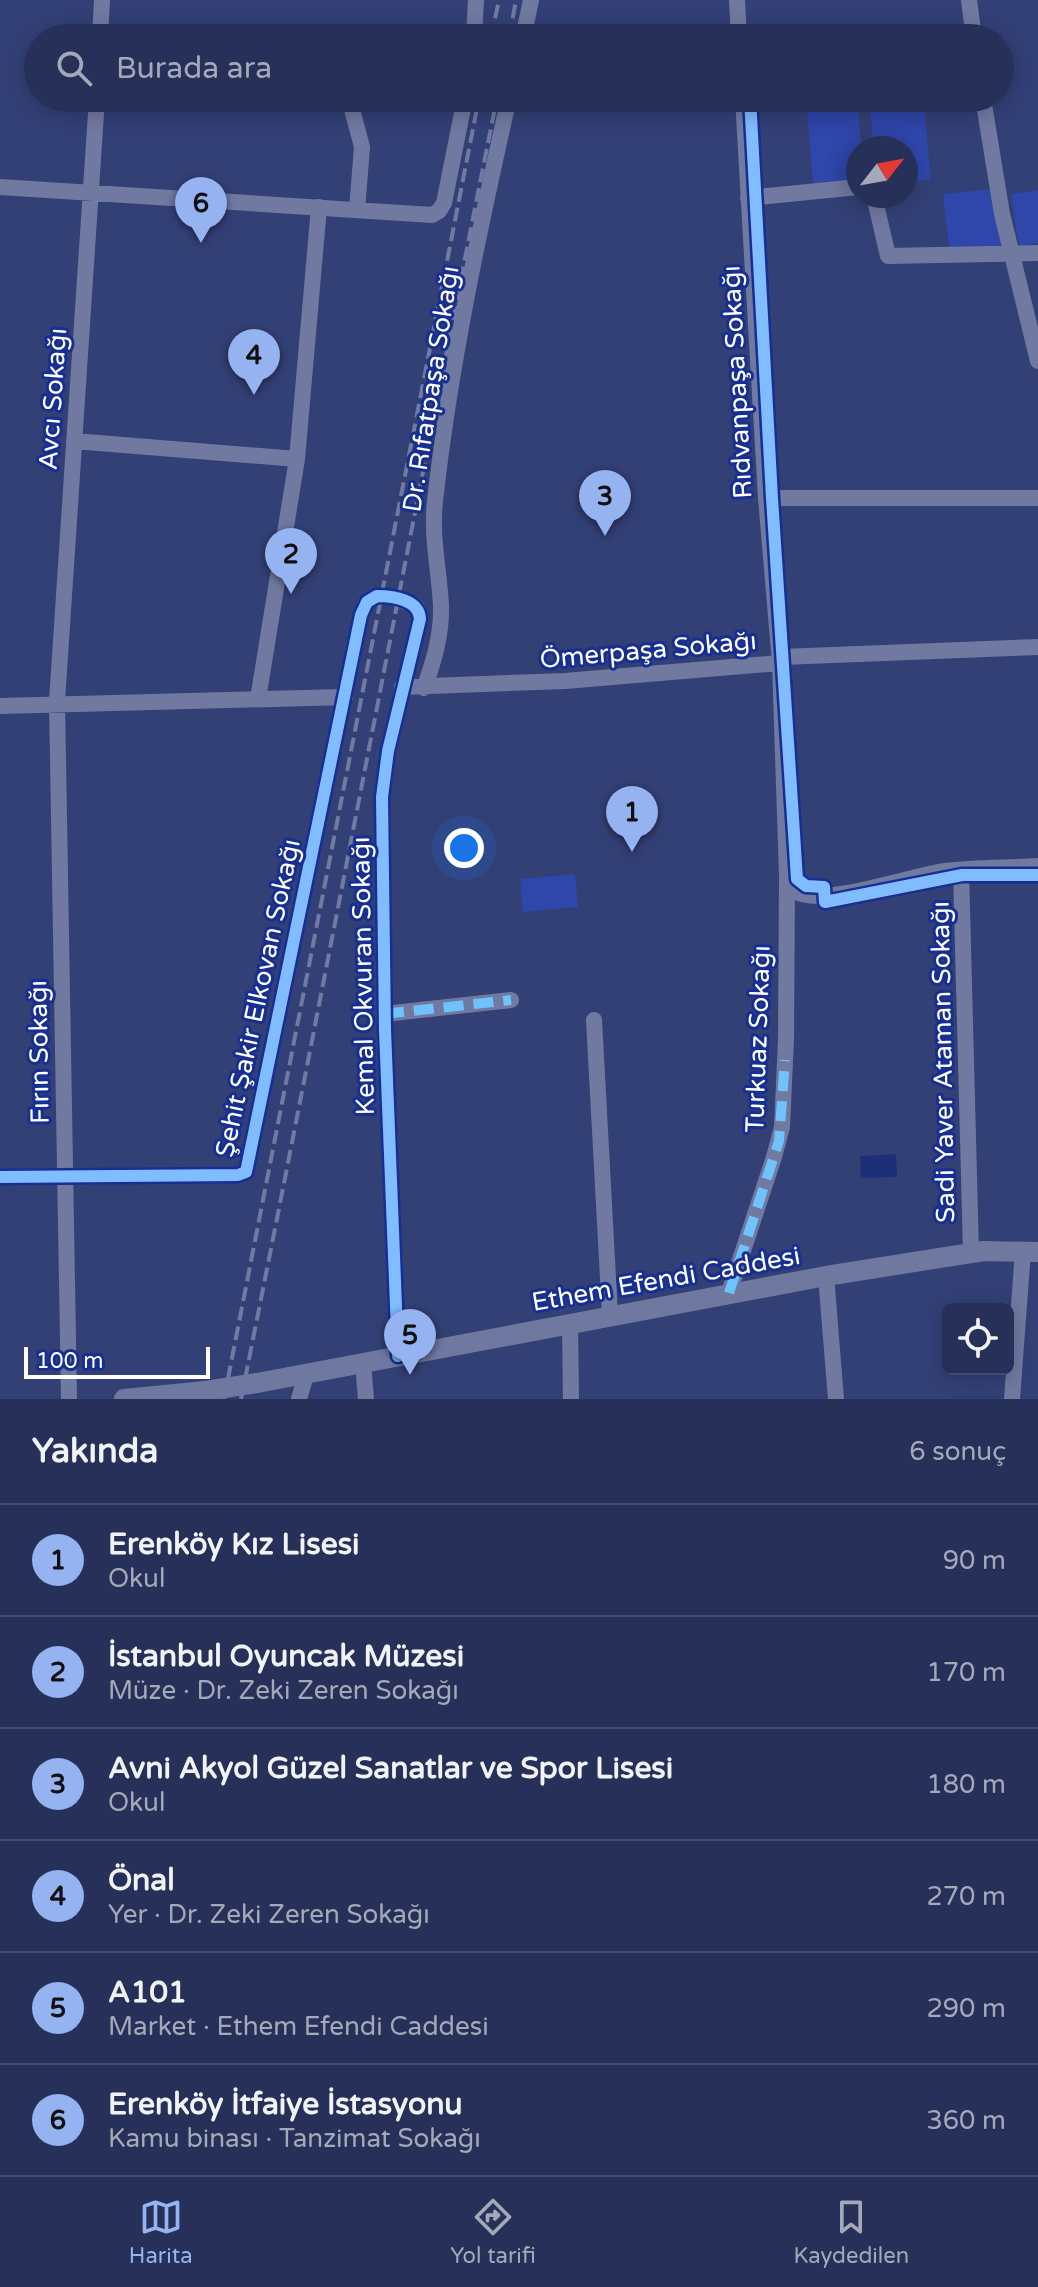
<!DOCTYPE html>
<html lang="tr">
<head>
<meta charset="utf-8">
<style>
	:root { --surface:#263058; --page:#323c61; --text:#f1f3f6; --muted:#a4a9ba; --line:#424b6e; --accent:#95b2f1 }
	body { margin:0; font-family:"Varela Round",sans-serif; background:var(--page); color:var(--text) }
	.controls { position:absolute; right:24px; bottom:24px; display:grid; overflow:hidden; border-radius:12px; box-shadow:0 4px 20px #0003 }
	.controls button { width:72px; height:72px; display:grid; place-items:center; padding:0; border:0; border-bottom:2px solid var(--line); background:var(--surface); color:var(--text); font:40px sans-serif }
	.compass { position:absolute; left:846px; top:136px; width:72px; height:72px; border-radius:50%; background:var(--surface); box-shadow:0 4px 20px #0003; rotate:59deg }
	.scale { position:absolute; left:24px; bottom:20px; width:186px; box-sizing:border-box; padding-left:8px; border:4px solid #fff; border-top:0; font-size:22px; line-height:28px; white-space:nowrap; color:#fff; -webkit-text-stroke:6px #172e92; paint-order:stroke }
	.you { position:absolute; left:464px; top:848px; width:28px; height:28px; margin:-20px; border:6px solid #fff; border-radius:50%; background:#1a73e8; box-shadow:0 0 0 12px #1a73e833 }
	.badge { display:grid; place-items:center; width:52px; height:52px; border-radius:50%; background:var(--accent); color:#111; font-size:26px; font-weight:700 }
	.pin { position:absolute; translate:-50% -66px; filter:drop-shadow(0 2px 4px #0008) }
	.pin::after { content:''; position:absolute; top:42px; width:28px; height:24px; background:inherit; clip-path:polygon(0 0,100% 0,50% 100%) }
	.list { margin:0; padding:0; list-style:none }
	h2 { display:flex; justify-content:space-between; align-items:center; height:104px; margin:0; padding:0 32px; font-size:34px }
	h2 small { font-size:26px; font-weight:400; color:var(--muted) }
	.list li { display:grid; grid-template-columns:52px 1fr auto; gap:24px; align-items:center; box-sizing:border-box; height:112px; padding:0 32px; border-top:2px solid var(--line) }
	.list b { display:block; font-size:30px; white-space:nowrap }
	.list p { margin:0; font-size:26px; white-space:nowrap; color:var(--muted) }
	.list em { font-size:26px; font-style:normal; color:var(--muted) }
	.icon { flex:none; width:44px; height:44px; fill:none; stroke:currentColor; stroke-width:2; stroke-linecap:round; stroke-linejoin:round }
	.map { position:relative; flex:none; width:1038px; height:1399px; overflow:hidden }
	.search { position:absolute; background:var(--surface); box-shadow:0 4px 20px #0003; left:24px; right:24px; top:24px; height:88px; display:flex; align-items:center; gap:20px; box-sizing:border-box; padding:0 28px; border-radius:44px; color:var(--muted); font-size:30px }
	.sheet { height:776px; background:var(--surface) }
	nav { display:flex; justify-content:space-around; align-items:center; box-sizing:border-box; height:112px; border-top:2px solid var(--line); background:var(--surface); font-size:22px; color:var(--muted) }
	nav a { display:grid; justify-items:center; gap:4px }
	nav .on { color:var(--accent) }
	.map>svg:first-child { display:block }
</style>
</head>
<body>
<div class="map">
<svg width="1038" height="1399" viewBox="0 0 1038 1399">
	<rect width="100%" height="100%" fill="#334076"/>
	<path fill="#2f46aa" d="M806,98H857L861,148H858V180L813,183Z
		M869,98H923L931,179L906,181V148H874Z
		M991,189L1002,248H949L943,194Z
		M1038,190V243L1019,246L1011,194Z
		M575,874L578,907L523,912L520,879Z"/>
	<path fill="#1e2f7a" d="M896,1154L897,1177L861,1178L860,1156Z"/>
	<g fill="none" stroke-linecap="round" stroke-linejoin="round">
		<path stroke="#525d8b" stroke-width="16" stroke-dasharray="16 8" stroke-linecap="butt" d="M373,598L383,596L410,603"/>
		<path stroke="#707aa1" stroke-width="16" d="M737,0L739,38
			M969,0L974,38
			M100,38L102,0
			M474,38L476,0
			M523,38L531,0
			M349,98L362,147L357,210
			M743,98L766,498L780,663L787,876L799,893C831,905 909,876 945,871C976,867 1007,868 1038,866
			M983,98L1002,214L1038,361
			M0,187L432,215L439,211L444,203L465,98
			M874,196L888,256L1038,253
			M748,198L858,187
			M74,441L297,459
			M766,498H1038
			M402,687L565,681L780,663L782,657L1038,647
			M424,688C434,662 442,633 441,605C439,570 431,536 435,501C450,365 479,231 509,98
			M258,699L297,459L319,207
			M0,706L345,697
			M961,870L971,1253
			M384,1014L511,1000
			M594,1020L610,1315
			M0,1177L238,1175L246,1172L360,619L365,605L373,598
			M826,1276L836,1399
			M729,1293L774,1157L782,1127L786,1039L787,878
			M570,1323L571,1399
			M398,1356L385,1030L382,797L388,751L420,619L417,608L410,603
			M363,1363L366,1399
			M69,1399L57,701L97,98
			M299,1399L306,1375
			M1012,1399L1023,1251"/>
		<path stroke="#6f79a0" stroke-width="20" d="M257,1383L826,1276L984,1251L1038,1252
			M124,1399L206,1391"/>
		<path stroke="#717ba1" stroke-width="4" stroke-dasharray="14 6" stroke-linecap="butt" d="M491,38L499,0
			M509,38L516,0
			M224,1399L479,98
			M241,1399C328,966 410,531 497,98"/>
		<path stroke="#6f79a0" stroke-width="20" d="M206,1391L257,1383"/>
		<path stroke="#70c2fc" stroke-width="10" stroke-dasharray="20 10" stroke-linecap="butt" d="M384,1014L511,1000
			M729,1293L779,1141L785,1060"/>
		<defs>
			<path id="cycleway" d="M750,98L772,498L797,879L806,886L824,887L825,902L962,875H1038
				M0,1177L238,1175L246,1172L361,615L367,602L377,596C394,596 419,600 420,619L388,751L382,797L385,1030L398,1356"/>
		</defs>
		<use href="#cycleway" stroke="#172e92" stroke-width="17"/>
		<use href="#cycleway" stroke="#80bcff" stroke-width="12"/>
	</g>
	<g text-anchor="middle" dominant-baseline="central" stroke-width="6" stroke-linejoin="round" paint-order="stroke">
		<g font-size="26" fill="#fff" stroke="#172e92">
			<text transform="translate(737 382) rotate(-93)">Rıdvanpaşa Sokağı</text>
			<text transform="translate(431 389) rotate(-81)">Dr. Rıfatpaşa Sokağı</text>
			<text transform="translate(53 399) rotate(-86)">Avcı Sokağı</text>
			<text transform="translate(648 650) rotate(-5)">Ömerpaşa Sokağı</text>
			<text transform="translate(363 976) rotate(-91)">Kemal Okvuran Sokağı</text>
			<text transform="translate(258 998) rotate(-78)">Şehit Şakir Elkovan Sokağı</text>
			<text transform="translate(758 1039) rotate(-88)">Turkuaz Sokağı</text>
			<text transform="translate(39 1052) rotate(-91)">Fırın Sokağı</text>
			<text transform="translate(943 1062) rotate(-91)">Sadi Yaver Ataman Sokağı</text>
			<text transform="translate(666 1279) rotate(-10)">Ethem Efendi Caddesi</text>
		</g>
	</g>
</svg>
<div class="controls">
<button><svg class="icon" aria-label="locate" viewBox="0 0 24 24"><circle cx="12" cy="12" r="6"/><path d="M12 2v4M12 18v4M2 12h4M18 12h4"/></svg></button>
</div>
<svg class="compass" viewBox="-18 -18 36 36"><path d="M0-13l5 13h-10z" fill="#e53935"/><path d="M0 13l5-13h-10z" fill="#a4a9ba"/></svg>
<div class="scale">100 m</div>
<div class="you"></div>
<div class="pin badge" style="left:632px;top:852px">1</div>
<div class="pin badge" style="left:291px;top:594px">2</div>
<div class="pin badge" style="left:605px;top:536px">3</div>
<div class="pin badge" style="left:254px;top:395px">4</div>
<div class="pin badge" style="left:410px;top:1375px">5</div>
<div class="pin badge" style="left:201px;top:243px">6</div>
<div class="search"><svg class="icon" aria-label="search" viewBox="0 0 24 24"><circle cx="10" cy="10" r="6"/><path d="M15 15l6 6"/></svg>Burada ara</div>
</div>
<section class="sheet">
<h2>Yakında<small>6 sonuç</small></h2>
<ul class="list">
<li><span class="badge">1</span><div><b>Erenköy Kız Lisesi</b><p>Okul</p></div><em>90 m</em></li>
<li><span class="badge">2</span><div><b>İstanbul Oyuncak Müzesi</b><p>Müze · Dr. Zeki Zeren Sokağı</p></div><em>170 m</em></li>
<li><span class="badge">3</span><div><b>Avni Akyol Güzel Sanatlar ve Spor Lisesi</b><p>Okul</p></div><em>180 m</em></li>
<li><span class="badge">4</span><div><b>Önal</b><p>Yer · Dr. Zeki Zeren Sokağı</p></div><em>270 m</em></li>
<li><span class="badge">5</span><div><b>A101</b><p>Market · Ethem Efendi Caddesi</p></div><em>290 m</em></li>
<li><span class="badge">6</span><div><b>Erenköy İtfaiye İstasyonu</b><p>Kamu binası · Tanzimat Sokağı</p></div><em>360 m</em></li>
</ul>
</section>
<nav>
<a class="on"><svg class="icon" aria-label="map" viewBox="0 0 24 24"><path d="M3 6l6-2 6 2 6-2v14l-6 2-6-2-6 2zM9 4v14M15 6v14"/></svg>Harita</a>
<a><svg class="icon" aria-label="directions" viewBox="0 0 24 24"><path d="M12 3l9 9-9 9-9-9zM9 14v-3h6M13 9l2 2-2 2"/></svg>Yol tarifi</a>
<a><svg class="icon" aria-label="saved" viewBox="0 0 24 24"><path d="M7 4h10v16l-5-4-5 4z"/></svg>Kaydedilen</a>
</nav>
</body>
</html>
